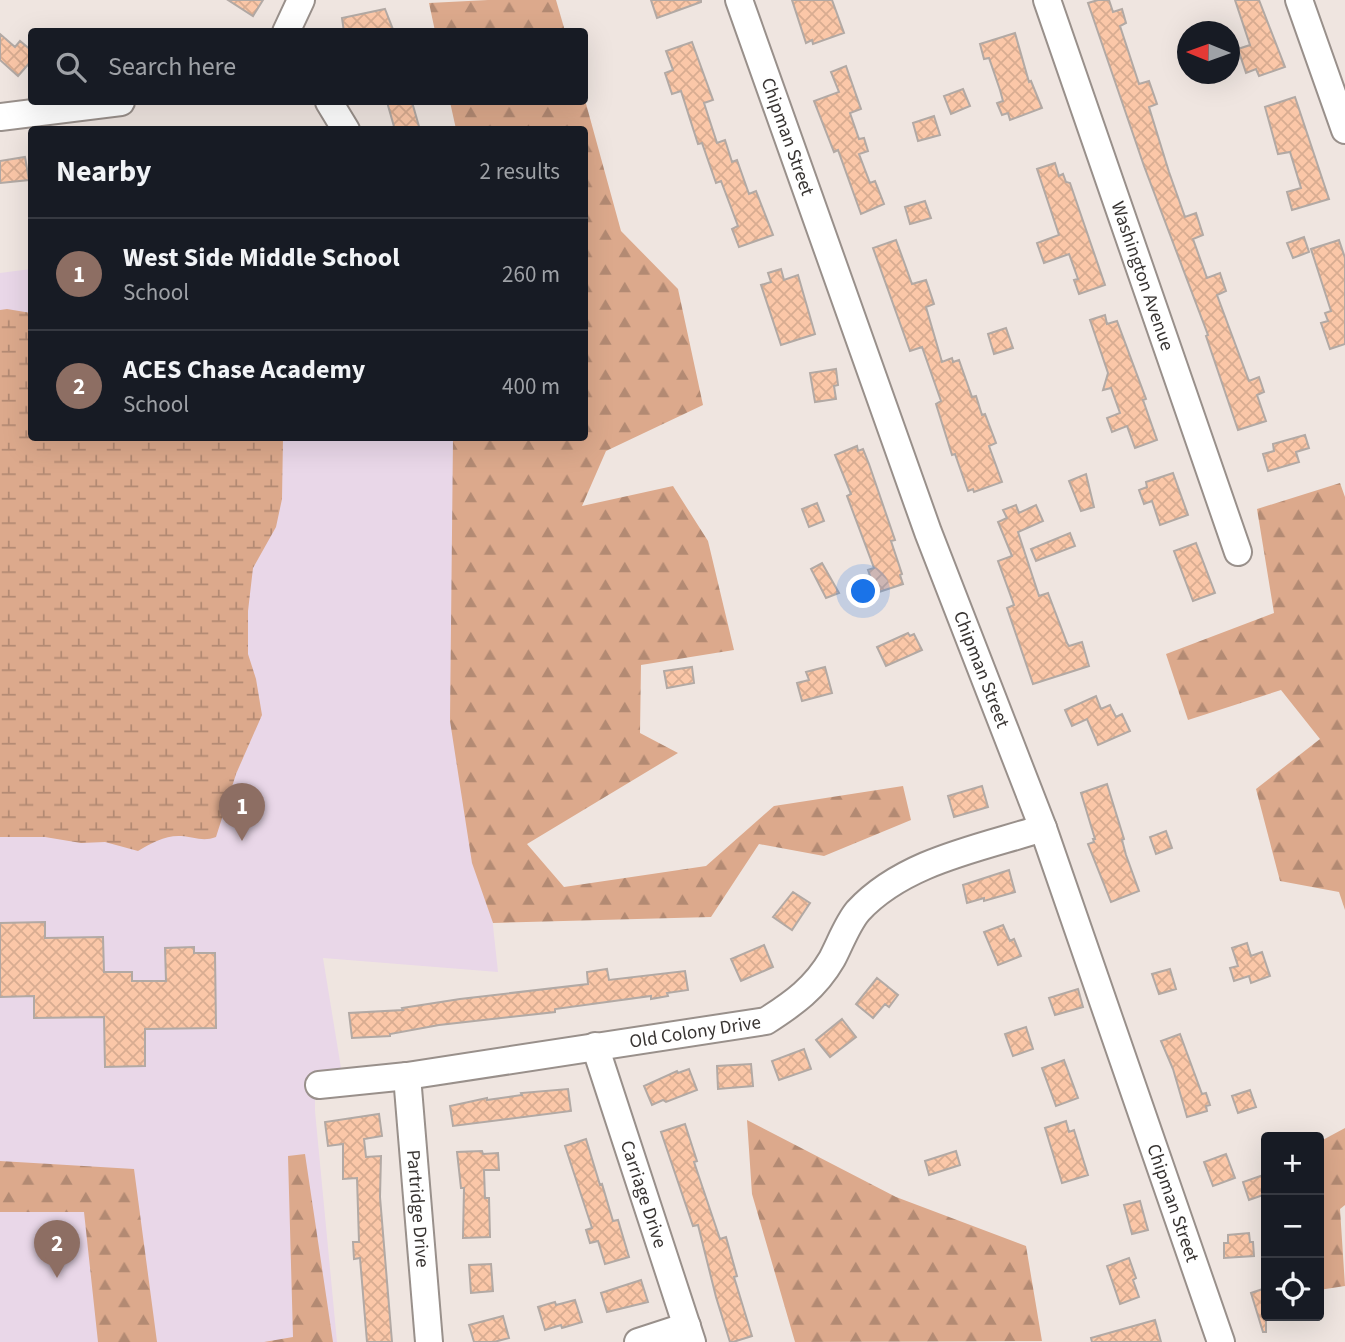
<!DOCTYPE html>
<html lang="en">
<head>
<meta charset="utf-8">
<style>
	:root { --surface:#171b24; --page:#20242c; --text:#f1f3f6; --muted:#9ea1a6; --line:#363941; --accent:#db2777 }
	body { margin:0; font-family:"Source Sans 3",sans-serif; background:var(--page); color:var(--text) }
	.controls { position:absolute; right:21px; bottom:21px; display:grid; overflow:hidden; border-radius:7px; box-shadow:0 7px 28px #0002 }
	.controls button { width:63px; height:63px; display:grid; place-items:center; padding:0; border:0; border-bottom:2px solid var(--line); background:var(--surface); color:var(--text); font:35px sans-serif }
	.compass { position:absolute; left:1177px; top:21px; width:63px; height:63px; border-radius:50%; background:var(--surface); box-shadow:0 7px 28px #0002; rotate:271deg }
	.you { position:absolute; left:864px; top:592px; width:24px; height:24px; margin:-18px; border:5px solid #fff; border-radius:50%; background:#1a73e8; box-shadow:0 0 0 10px #1a73e833 }
	.badge { display:grid; place-items:center; width:46px; height:46px; border-radius:50%; background:var(--accent); color:#fff; font-size:23px; font-weight:700 }
	.pin { position:absolute; translate:-50% -58px; filter:drop-shadow(0 2px 4px #0008) }
	.pin::after { content:''; position:absolute; top:37px; width:24px; height:21px; background:inherit; clip-path:polygon(0 0,100% 0,50% 100%) }
	.list { margin:0; padding:0; list-style:none }
	h2 { display:flex; justify-content:space-between; align-items:center; height:91px; margin:0; padding:0 28px; font-size:30px }
	h2 small { font-size:23px; font-weight:400; color:var(--muted) }
	.list li { display:grid; grid-template-columns:46px 1fr auto; gap:21px; align-items:center; box-sizing:border-box; height:112px; padding:0 28px; border-top:2px solid var(--line) }
	.list b { display:block; font-size:26px; white-space:nowrap }
	.list p { margin:0; font-size:23px; white-space:nowrap; color:var(--muted) }
	.list em { font-size:23px; font-style:normal; color:var(--muted) }
	.icon { flex:none; width:38px; height:38px; fill:none; stroke:currentColor; stroke-width:2; stroke-linecap:round; stroke-linejoin:round }
	.map { position:relative; flex:none; width:1345px; height:1342px; overflow:hidden }
	.search { position:absolute; background:var(--surface); box-shadow:0 7px 28px #0002; left:28px; top:28px; width:560px; height:77px; display:flex; align-items:center; gap:18px; box-sizing:border-box; padding:0 24px; border-radius:7px; color:var(--muted); font-size:26px }
	.panel { position:absolute; background:var(--surface); box-shadow:0 7px 28px #0002; left:28px; top:126px; width:560px; height:315px; border-radius:7px }
	.map>svg:first-child { display:block }
</style>
</head>
<body>
<div class="map">
<svg width="1345" height="1342" viewBox="0 0 1345 1342">
	<defs>
		<pattern id="forest-firs" width="22" height="20" patternUnits="userSpaceOnUse" patternTransform="scale(1.75)"><rect width="22" height="20" fill="#dca98c"/><path d="M5 1l3.5 6h-7zM16 11l3.5 6h-7z" fill="#b38a73"/></pattern>
		<pattern id="wetland-marsh" width="20" height="14" patternUnits="userSpaceOnUse" patternTransform="scale(1.75)"><rect width="20" height="14" fill="#dca98c"/><path d="M1 5h8M5 5V1M11 12h8M15 12V8" fill="none" stroke="#b38a73"/></pattern>
		<pattern id="building-cross-hatch" width="8" height="8" patternUnits="userSpaceOnUse" patternTransform="scale(1.75)"><rect width="8" height="8" fill="#fbc7a8"/><path d="M0 0l8 8M0 8l8-8" fill="none" stroke="#d8ac91"/></pattern>
	</defs>
	<rect width="100%" height="100%" fill="#efe5e0"/>
	<path fill="#e9d7e8" d="M31,269L32,438H474L475,759L498,972L323,958L341,1068L315,1072V1111L337,1342H0V273Z"/>
	<path fill="url(#forest-firs)" d="M488,0H556L565,31H435L429,3Z
		M585,100L621,231L678,289L703,405L606,451L582,506L673,486L708,541L734,650L641,665L640,733L678,753L527,844L564,887L706,866L774,806L903,786L911,820L824,856L759,844L711,917L493,923L472,863L450,721L453,438H584V130L456,129L450,102Z
		M1340,483L1345,497V910L1339,892L1280,881L1256,789L1320,739L1281,690L1188,720L1166,654L1274,613L1257,509Z
		M747,1120L896,1197L1026,1246L1042,1341L795,1342L752,1194Z
		M1345,1128V1205L1340,1209L1345,1286L1319,1290V1142Z
		M305,1154L333,1342H264L293,1337L288,1156Z
		M0,1161L134,1169L157,1342H98L84,1212H0Z"/>
	<path fill="url(#wetland-marsh)" d="M7,309L31,313L32,438H283L282,499L276,527L253,568L248,611V654L256,679L262,715L236,774L216,837C203,842 194,837 181,836C166,835 151,843 138,851L105,842L81,843L45,837H0V310Z"/>
	<path fill="url(#building-cross-hatch)" stroke="#b2a9a4" stroke-width="2" d="M228,0H263L253,16Z
		M651,0H701V2L657,18Z
		M792,0H832L844,33L813,44L812,40L806,43Z
		M1098,0H1109L1113,12L1122,9L1126,23L1120,26L1139,84L1149,81L1157,104L1149,107L1169,172L1185,217L1196,213L1203,235L1193,239L1207,278L1220,273L1226,291L1217,295L1249,381L1259,377L1264,392L1257,395L1266,421L1238,430L1206,336L1208,335L1144,166L1088,3Z
		M1235,0H1259L1285,67L1259,76L1256,69L1246,73L1238,49L1250,45Z
		M385,9L394,32H344L342,18Z
		M1015,33L1029,82L1031,81L1042,108L1010,120L1008,113L1002,115L997,103L1003,101L1000,90L989,58L984,59L980,44Z
		M0,34L15,47L20,41L32,51V60L18,76L0,60Z
		M692,42L713,100L704,103L717,143L725,140L732,162L737,160L749,194L756,191L773,235L739,247L732,229L738,226L721,181L716,183L702,143L698,144L681,91L672,94L665,73L673,70L666,51Z
		M846,66L861,109L850,113L859,139L864,138L868,151L859,154L870,183L875,181L884,204L861,214L838,150L834,152L814,101L839,92L831,72Z
		M963,89L970,106L951,114L944,96Z
		M1295,97L1329,199L1292,210L1287,192L1301,188L1290,152L1278,154L1265,107Z
		M387,102H412L420,130H395Z
		M934,116L940,135L918,141L913,123Z
		M25,157L29,180L0,183V161Z
		M1055,163L1059,176L1063,174L1066,182L1070,183L1105,285L1079,294L1074,280L1078,279L1069,254L1044,263L1037,243L1059,235L1037,169Z
		M925,201L931,218L910,224L905,207Z
		M1304,237L1309,252L1293,258L1287,243Z
		M896,240L912,284L926,280L934,304L926,307L942,362L952,358L953,362L959,360L972,397L976,396L982,415L985,414L996,443L989,446L1002,482L974,492L973,489L968,491L955,454L952,455L936,404L941,401L922,347L910,351L873,248Z
		M1339,240L1345,258V344L1330,349L1321,323L1328,321L1325,313L1331,311L1311,249Z
		M781,269L784,280L798,275L815,334L781,345L761,285L771,282L768,273Z
		M1105,315L1107,324L1117,321L1146,399L1143,400L1157,440L1135,448L1127,426L1112,432L1107,418L1120,413L1111,388L1103,390L1108,373L1090,320Z
		M1006,328L1013,348L994,354L988,334Z
		M836,369L838,385L834,386L836,399L815,402L810,373Z
		M1305,435L1309,448L1296,452L1299,462L1268,471L1263,454L1274,451L1273,444Z
		M857,446L858,451L863,449L869,464L895,540L891,541L902,574L900,575L903,584L876,593L868,570L874,568L847,496L851,494L835,455Z
		M1173,473L1188,515L1160,525L1152,501L1144,504L1139,490L1147,487L1146,482Z
		M1086,474L1094,507L1081,511L1069,481Z
		M817,503L824,521L809,527L802,509Z
		M1016,505L1019,513L1036,505L1043,521L1018,532L1039,596L1048,593L1067,643L1069,646L1082,642L1089,666L1033,684L1007,608L1014,605L998,561L1012,556L998,522L1007,518L1003,510Z
		M1070,533L1075,546L1036,561L1031,549Z
		M1196,543L1215,593L1193,601L1174,551Z
		M822,563L839,593L826,598L811,569Z
		M908,633L910,636L914,634L922,650L886,666L877,647Z
		M692,667L694,683L667,688L664,671Z
		M825,667L832,693L802,701L797,683L809,680L806,672Z
		M1096,696L1101,709L1110,705L1116,717L1122,714L1130,731L1098,745L1087,719L1072,726L1065,710Z
		M1107,784L1124,839L1122,840L1126,855L1139,891L1111,902L1088,844L1094,842L1093,839H1095L1081,793Z
		M982,786L988,807L954,817L948,796Z
		M1166,831L1172,848L1156,854L1150,837Z
		M1009,870L1015,892L984,901V898L967,903L963,885Z
		M793,892L810,903L792,930L773,917Z
		M45,922V938L103,937L104,972H132V981H166L165,948L194,947V953H215L216,1028L145,1029V1066L105,1067L104,1017L34,1018V996L0,997V923Z
		M1003,925L1010,941L1014,939L1021,956L998,965L984,932Z
		M1247,943L1251,956L1262,952L1270,976L1251,983L1249,976L1234,981L1230,968L1238,966L1232,948Z
		M764,945L773,967L741,981L731,959Z
		M607,969L609,980L685,971L688,990L667,993L668,996L651,999V996L555,1009V1012L439,1025L390,1034V1036L352,1038L349,1013L403,1010L402,1008L460,999L588,984L587,972Z
		M1170,969L1176,989L1159,994L1152,974Z
		M877,978L898,995L889,1007L885,1004L873,1018L856,1004Z
		M1078,989L1083,1007L1055,1015L1049,998Z
		M842,1019L856,1037L830,1057L816,1040Z
		M1026,1027L1033,1049L1013,1056L1005,1034Z
		M1180,1034L1202,1094L1206,1093L1210,1105L1206,1106L1207,1111L1187,1117L1173,1069L1161,1041Z
		M804,1049L811,1069L779,1080L772,1061Z
		M1064,1060L1078,1098L1056,1106L1042,1068Z
		M751,1064L753,1086L718,1089L717,1066Z
		M689,1069L697,1090L666,1102L663,1100L652,1105L644,1086L677,1071L678,1073Z
		M568,1089L571,1111L453,1126L450,1106L487,1098V1100L522,1095L521,1093Z
		M1250,1090L1256,1107L1238,1113L1232,1096Z
		M379,1114L382,1136L364,1139L366,1157L381,1156L380,1197L392,1342H367L360,1258L354,1259L353,1242H359L357,1178L343,1179V1144L328,1146L325,1122Z
		M1066,1121L1069,1132L1074,1130L1088,1175L1062,1183L1045,1128Z
		M685,1124L697,1161L694,1162L720,1239L726,1237L737,1276L734,1277L752,1336L733,1342H730L716,1297L698,1225L693,1226L661,1132Z
		M586,1139L600,1185L602,1184L613,1221L618,1220L629,1257L605,1264L598,1241L590,1243L586,1230L592,1228L565,1146Z
		M482,1151L483,1154L498,1153L499,1170H484L485,1198H489L490,1237L463,1238L464,1188H461L457,1152Z
		M956,1151L960,1165L929,1175L925,1161Z
		M1226,1154L1235,1178L1213,1186L1204,1162Z
		M1263,1175L1266,1194L1249,1200L1243,1182Z
		M1140,1201L1148,1230L1132,1234L1124,1205Z
		M1249,1233L1250,1242H1253L1254,1256L1224,1258V1243H1228V1235Z
		M1129,1258L1136,1278L1133,1280L1139,1297L1120,1304L1107,1266Z
		M491,1264L493,1291L471,1293L469,1265Z
		M641,1280L648,1302L607,1312L601,1293Z
		M1266,1288V1332H1263L1251,1293Z
		M575,1300L582,1322L562,1328L561,1325L545,1330L538,1307L555,1302L556,1305Z
		M503,1316L509,1338L494,1342H474L469,1325Z
		M1155,1320L1161,1342H1092L1091,1338Z"/>
	<g fill="none" stroke-linecap="round" stroke-linejoin="round">
		<defs>
			<g id="minor">
				<path id="s1" d="M739,0L928,532L1043,828L1221,1342"/>
				<path id="s2" d="M1047,0L1238,552"/>
				<path d="M1299,0L1345,130"/>
				<path d="M286,32L301,0"/>
				<path d="M329,102L346,130"/>
				<path d="M0,117L121,102"/>
				<path id="s3" d="M595,1046L692,1342"/>
				<path id="s4" d="M407,1076L429,1342"/>
				<path id="s5" d="M319,1085L407,1076L766,1021C794,1003 815,988 832,959C840,944 847,924 858,911C904,861 981,848 1043,828"/>
				<path d="M638,1342L687,1326"/>
			</g>
		</defs>
		<use href="#minor" stroke="#99908b" stroke-width="30"/>
		<use href="#minor" stroke="#fff" stroke-width="26"/>
	</g>
	<g text-anchor="middle" dominant-baseline="central" stroke-width="5" stroke-linejoin="round" paint-order="stroke">
		<g font-size="19" fill="#383432" stroke="#fcf2ed">
			<text stroke="none"><textPath href="#s1" startOffset="145">Chipman Street</textPath></text>
			<text stroke="none"><textPath href="#s2" startOffset="292">Washington Avenue</textPath></text>
			<text stroke="none"><textPath href="#s1" startOffset="712">Chipman Street</textPath></text>
			<text stroke="none"><textPath href="#s5" startOffset="380">Old Colony Drive</textPath></text>
			<text stroke="none"><textPath href="#s3" startOffset="156">Carriage Drive</textPath></text>
			<text stroke="none"><textPath href="#s1" startOffset="1279">Chipman Street</textPath></text>
			<text stroke="none"><textPath href="#s4" startOffset="133">Partridge Drive</textPath></text>
		</g>
	</g>
</svg>
<div class="controls">
<button>+</button>
<button>−</button>
<button><svg class="icon" aria-label="locate" viewBox="0 0 24 24"><circle cx="12" cy="12" r="6"/><path d="M12 2v4M12 18v4M2 12h4M18 12h4"/></svg></button>
</div>
<svg class="compass" viewBox="-18 -18 36 36"><path d="M0-13l5 13h-10z" fill="#e53935"/><path d="M0 13l5-13h-10z" fill="#9ea1a6"/></svg>
<div class="you"></div>
<div class="pin badge" style="left:242px;top:841px;background:#8d6e63">1</div>
<div class="pin badge" style="left:57px;top:1278px;background:#8d6e63">2</div>
<div class="search"><svg class="icon" aria-label="search" viewBox="0 0 24 24"><circle cx="10" cy="10" r="6"/><path d="M15 15l6 6"/></svg>Search here</div>
<section class="panel">
<h2>Nearby<small>2 results</small></h2>
<ul class="list">
<li><span class="badge" style="background:#8d6e63">1</span><div><b>West Side Middle School</b><p>School</p></div><em>260 m</em></li>
<li><span class="badge" style="background:#8d6e63">2</span><div><b>ACES Chase Academy</b><p>School</p></div><em>400 m</em></li>
</ul>
</section>
</div>
</body>
</html>
